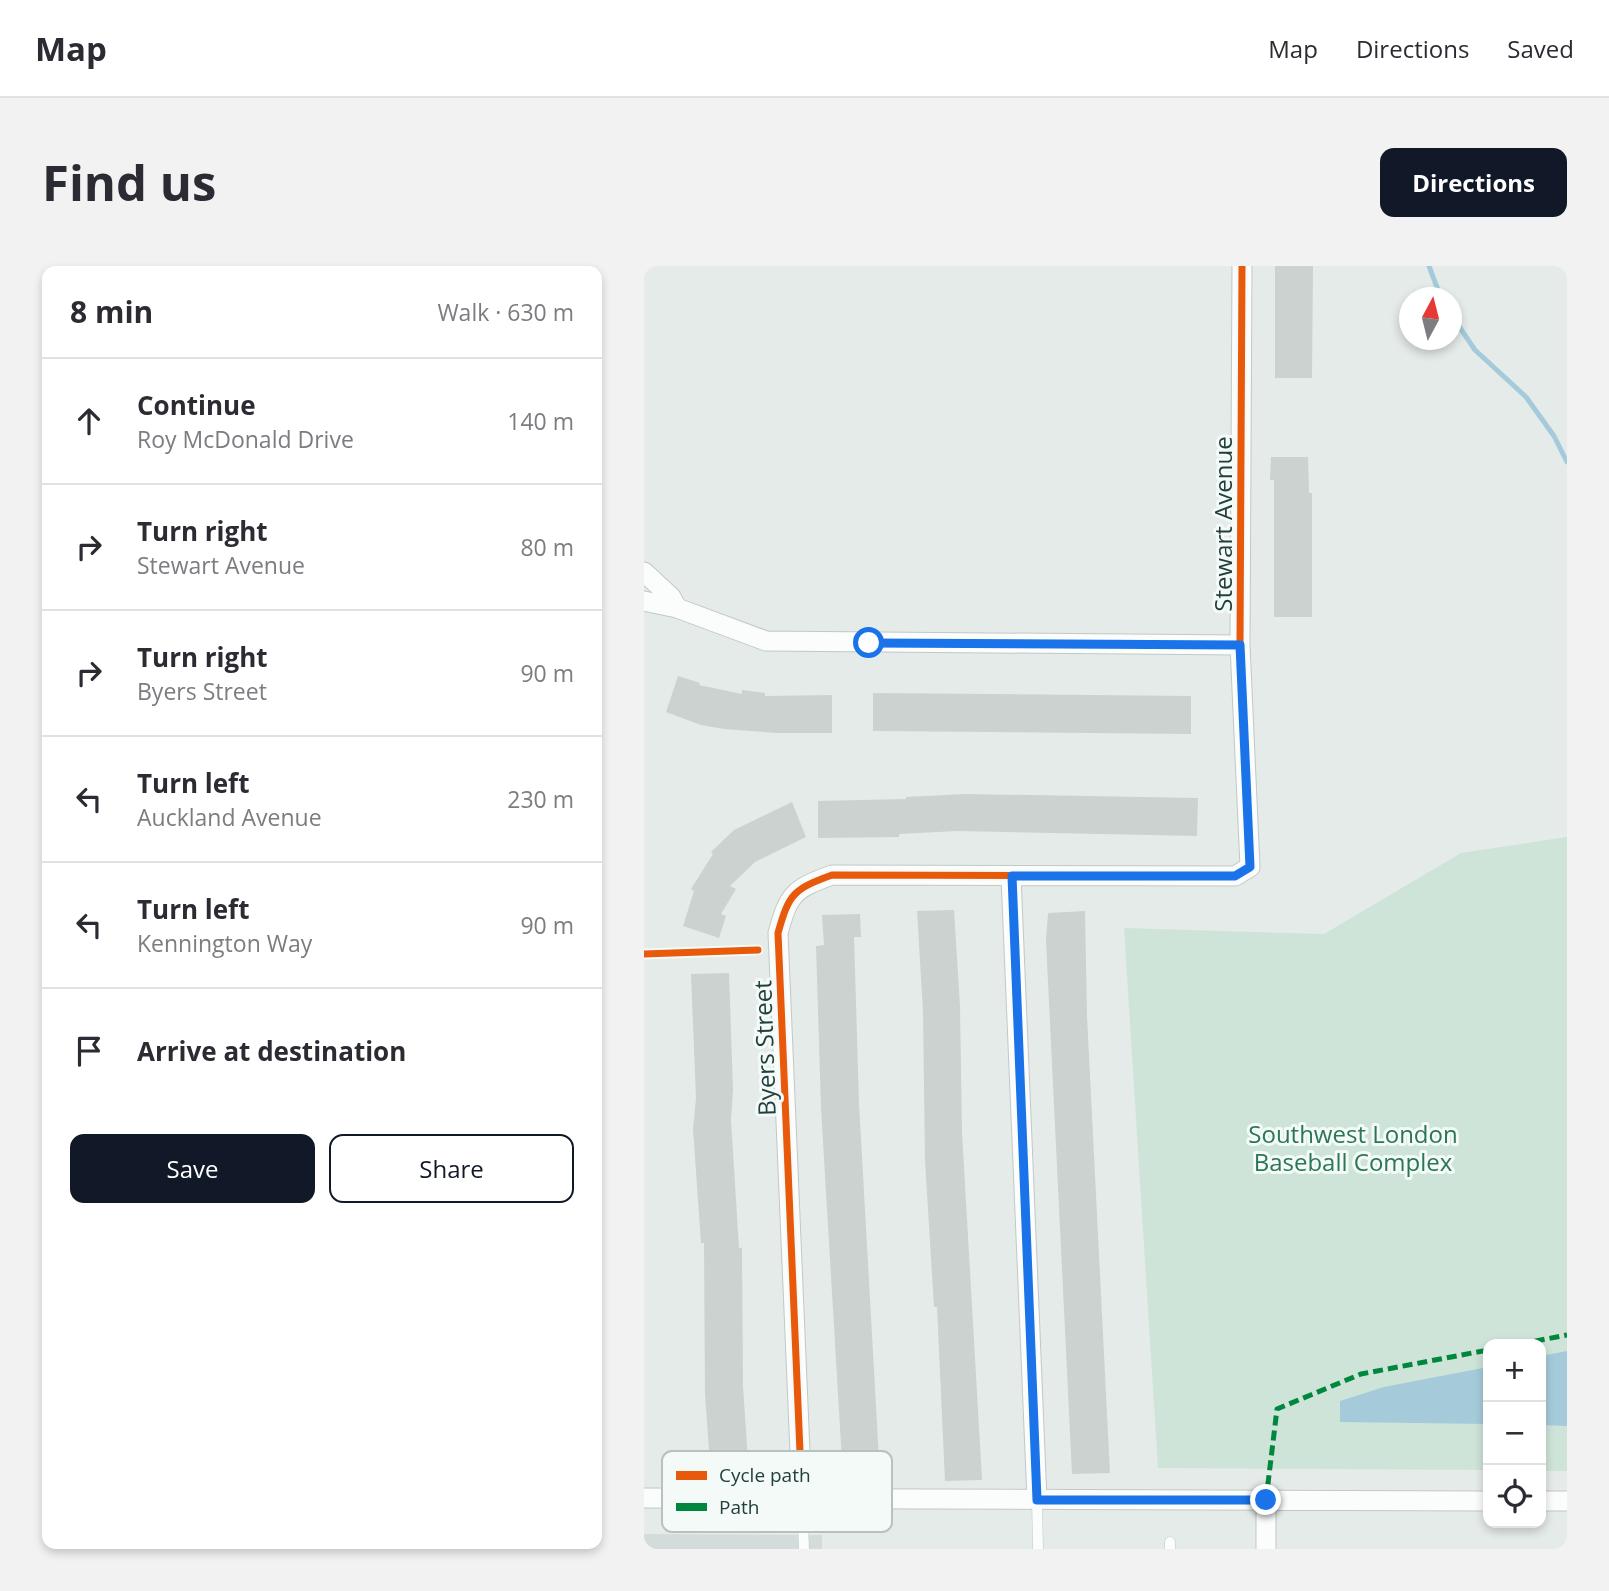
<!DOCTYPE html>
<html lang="en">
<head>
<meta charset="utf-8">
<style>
	:root { --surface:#fff; --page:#f2f2f3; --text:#2b2b33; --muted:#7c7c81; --line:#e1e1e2; --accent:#111827 }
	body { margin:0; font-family:"Open Sans",sans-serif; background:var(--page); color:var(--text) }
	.controls { position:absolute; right:21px; bottom:21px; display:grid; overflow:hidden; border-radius:14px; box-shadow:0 4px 10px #0003 }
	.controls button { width:63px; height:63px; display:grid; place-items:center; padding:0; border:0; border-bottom:2px solid var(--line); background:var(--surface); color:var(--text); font:35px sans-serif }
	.compass { position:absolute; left:755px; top:21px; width:63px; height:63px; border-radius:50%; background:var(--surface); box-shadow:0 4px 10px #0003; rotate:7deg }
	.stop { position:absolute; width:21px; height:21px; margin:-16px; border:5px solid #1a73e8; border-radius:50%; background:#fff }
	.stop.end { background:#1a73e8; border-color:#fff; box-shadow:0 2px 7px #0008 }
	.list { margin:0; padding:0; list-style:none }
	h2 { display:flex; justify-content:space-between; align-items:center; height:91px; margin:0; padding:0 28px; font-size:30px }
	h2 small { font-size:23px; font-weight:400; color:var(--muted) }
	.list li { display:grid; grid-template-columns:46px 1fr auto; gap:21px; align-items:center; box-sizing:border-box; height:126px; padding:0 28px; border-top:2px solid var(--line) }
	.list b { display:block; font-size:26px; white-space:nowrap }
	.list p { margin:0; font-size:23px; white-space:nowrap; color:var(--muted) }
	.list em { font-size:23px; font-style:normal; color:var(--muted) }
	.actions { display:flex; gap:14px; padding:21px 28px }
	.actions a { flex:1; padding:16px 0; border:2px solid var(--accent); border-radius:14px; text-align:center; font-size:24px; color:var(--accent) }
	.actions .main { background:var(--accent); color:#fff }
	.icon { flex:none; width:38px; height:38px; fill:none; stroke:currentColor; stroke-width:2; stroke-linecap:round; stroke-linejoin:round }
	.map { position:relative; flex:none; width:923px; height:1283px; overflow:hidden; border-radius:14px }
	header { display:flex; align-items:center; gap:42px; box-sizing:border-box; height:98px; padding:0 35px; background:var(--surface); border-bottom:2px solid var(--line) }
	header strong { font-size:33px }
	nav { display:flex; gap:38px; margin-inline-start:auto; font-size:24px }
	.intro { display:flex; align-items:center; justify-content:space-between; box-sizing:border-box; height:168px; padding:0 42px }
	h1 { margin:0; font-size:49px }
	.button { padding:18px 32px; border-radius:14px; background:var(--accent); color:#fff; font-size:24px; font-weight:700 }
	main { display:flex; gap:42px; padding:0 42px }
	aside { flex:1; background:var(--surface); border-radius:14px; box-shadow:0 4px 10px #0003 }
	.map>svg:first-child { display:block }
</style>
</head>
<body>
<header>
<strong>Map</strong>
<nav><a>Map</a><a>Directions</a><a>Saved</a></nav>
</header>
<div class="intro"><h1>Find us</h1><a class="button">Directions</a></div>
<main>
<aside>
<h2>8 min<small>Walk · 630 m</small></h2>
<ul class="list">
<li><svg class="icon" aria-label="ahead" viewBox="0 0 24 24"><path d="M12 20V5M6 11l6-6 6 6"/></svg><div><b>Continue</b><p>Roy McDonald Drive</p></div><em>140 m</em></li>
<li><svg class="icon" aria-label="right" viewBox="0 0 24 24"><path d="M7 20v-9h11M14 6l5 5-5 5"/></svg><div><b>Turn right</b><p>Stewart Avenue</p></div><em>80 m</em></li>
<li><svg class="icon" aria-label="right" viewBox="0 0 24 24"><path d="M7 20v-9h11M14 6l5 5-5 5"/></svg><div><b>Turn right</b><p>Byers Street</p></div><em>90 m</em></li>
<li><svg class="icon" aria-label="left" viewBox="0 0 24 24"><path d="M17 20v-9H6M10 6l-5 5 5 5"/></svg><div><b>Turn left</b><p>Auckland Avenue</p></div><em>230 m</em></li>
<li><svg class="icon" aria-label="left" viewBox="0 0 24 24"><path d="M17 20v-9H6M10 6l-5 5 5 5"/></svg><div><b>Turn left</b><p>Kennington Way</p></div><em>90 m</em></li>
<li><svg class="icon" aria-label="arrive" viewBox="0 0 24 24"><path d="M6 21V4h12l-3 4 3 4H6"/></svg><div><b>Arrive at destination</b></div></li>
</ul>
<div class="actions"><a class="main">Save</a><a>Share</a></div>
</aside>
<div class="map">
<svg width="923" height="1283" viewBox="0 0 923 1283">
	<rect width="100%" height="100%" fill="#e5ebe9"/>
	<path fill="#d3dcda" d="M0,1268L178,1269V1283H0Z"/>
	<path fill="#cee4d8" d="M923,571V1205H897V1078H844V1204L514,1202L480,662L680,668L817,587Z"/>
	<path fill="#a5cbda" d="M923,1085V1160L897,1159V1090Z
		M844,1101V1158L696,1156V1135L740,1121Z"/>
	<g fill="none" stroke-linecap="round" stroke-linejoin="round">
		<path stroke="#a5cbda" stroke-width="5" d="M785,0L797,32
			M808,50L831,84L882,131L910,170L923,196"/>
	</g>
	<path fill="#ccd2d0" d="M631,0H669L668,112H631Z
		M627,191H664L665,227H668V351H630V214H626Z
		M34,410L56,417L55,419L98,428V424L121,427V430L188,429V467H132L80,463L57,459L22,446Z
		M229,427L547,430V468L229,465Z
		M322,528L554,532L553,570L313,565L255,568V571L174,572V535L262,533V531Z
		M148,536L162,571L111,596L86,620L92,623L77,648L82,650L75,672L39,660L50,625L47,623L69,588L67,586L90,564Z
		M310,644L316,740L318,866L338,1214L301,1215L293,1041H290L281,894L279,745L273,645Z
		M441,645L443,750L466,1207L428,1208L402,675L404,647Z
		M216,648L217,671H210L215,837L236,1211L199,1212L177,842L172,680L180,679L178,649Z
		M85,707L89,824L87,854L95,982H98L99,1120L105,1211L67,1212L61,1128L60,977H57L49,863L52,832L47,708Z"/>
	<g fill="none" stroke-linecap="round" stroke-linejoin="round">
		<defs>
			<path id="service" d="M158,1233L160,1283
				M393,1234L394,1283
				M526,1283V1276"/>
			<path id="minor" d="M0,306L27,331L33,342
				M0,335L33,342L122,375L596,379
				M367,610L393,1234
				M0,1232L844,1235
				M158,1233L134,667C145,627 150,623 188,609L591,610L606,601L596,379L598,0
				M897,1235H923
				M622,1283V1234"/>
		</defs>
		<use href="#service" stroke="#c2c8c6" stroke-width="11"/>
		<use href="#minor" stroke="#c2c8c6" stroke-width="21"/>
		<use href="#service" stroke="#fbfcfc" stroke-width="10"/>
		<use href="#minor" stroke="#fbfcfc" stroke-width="19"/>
		<path stroke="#00873e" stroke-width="5" stroke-dasharray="10 5" stroke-linecap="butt" d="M876,1078L923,1069
			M622,1234L633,1143L717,1108L844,1084"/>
		<defs>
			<path id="cycleway" d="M0,688L114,684
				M158,1233L134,667C145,627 150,623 188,609L591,610L606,601L596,379L598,0"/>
		</defs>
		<use href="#cycleway" stroke="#f4faf8" stroke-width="11"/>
		<use href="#cycleway" stroke="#e8590c" stroke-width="7"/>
	</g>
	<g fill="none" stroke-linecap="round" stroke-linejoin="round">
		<path stroke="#1a73e8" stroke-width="9" d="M225,377L596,379L606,601L591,610H368L393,1234H622"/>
	</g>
	<g text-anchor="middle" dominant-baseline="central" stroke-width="6" stroke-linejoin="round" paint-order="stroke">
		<g font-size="24" fill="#223f3c" stroke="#f4faf8">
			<text transform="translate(578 258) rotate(-90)">Stewart Avenue</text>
			<text transform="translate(120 782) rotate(-92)">Byers Street</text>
		</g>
		<g font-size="24" fill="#2b7754" stroke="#f4faf8">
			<text x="709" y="867">Southwest London<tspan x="709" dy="28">Baseball Complex</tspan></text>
		</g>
	</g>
	<rect x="18" y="1185" width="230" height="81" rx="10" fill="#f4faf8" stroke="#b5c2c0" stroke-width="2"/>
	<rect x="32" y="1205" width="31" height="9" fill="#e8590c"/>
	<rect x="32" y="1237" width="31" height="8" fill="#00873e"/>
	<g font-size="19" fill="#223f3c">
		<text x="75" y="1216">Cycle path</text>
		<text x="75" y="1248">Path</text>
	</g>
</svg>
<div class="controls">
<button>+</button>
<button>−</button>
<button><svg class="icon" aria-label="locate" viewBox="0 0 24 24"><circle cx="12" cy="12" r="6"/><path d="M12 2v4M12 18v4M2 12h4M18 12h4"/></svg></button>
</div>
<svg class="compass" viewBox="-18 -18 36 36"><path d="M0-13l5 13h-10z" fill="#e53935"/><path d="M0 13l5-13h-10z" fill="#7c7c81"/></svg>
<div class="stop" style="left:225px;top:377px"></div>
<div class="stop end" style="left:622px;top:1234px"></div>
</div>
</main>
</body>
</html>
